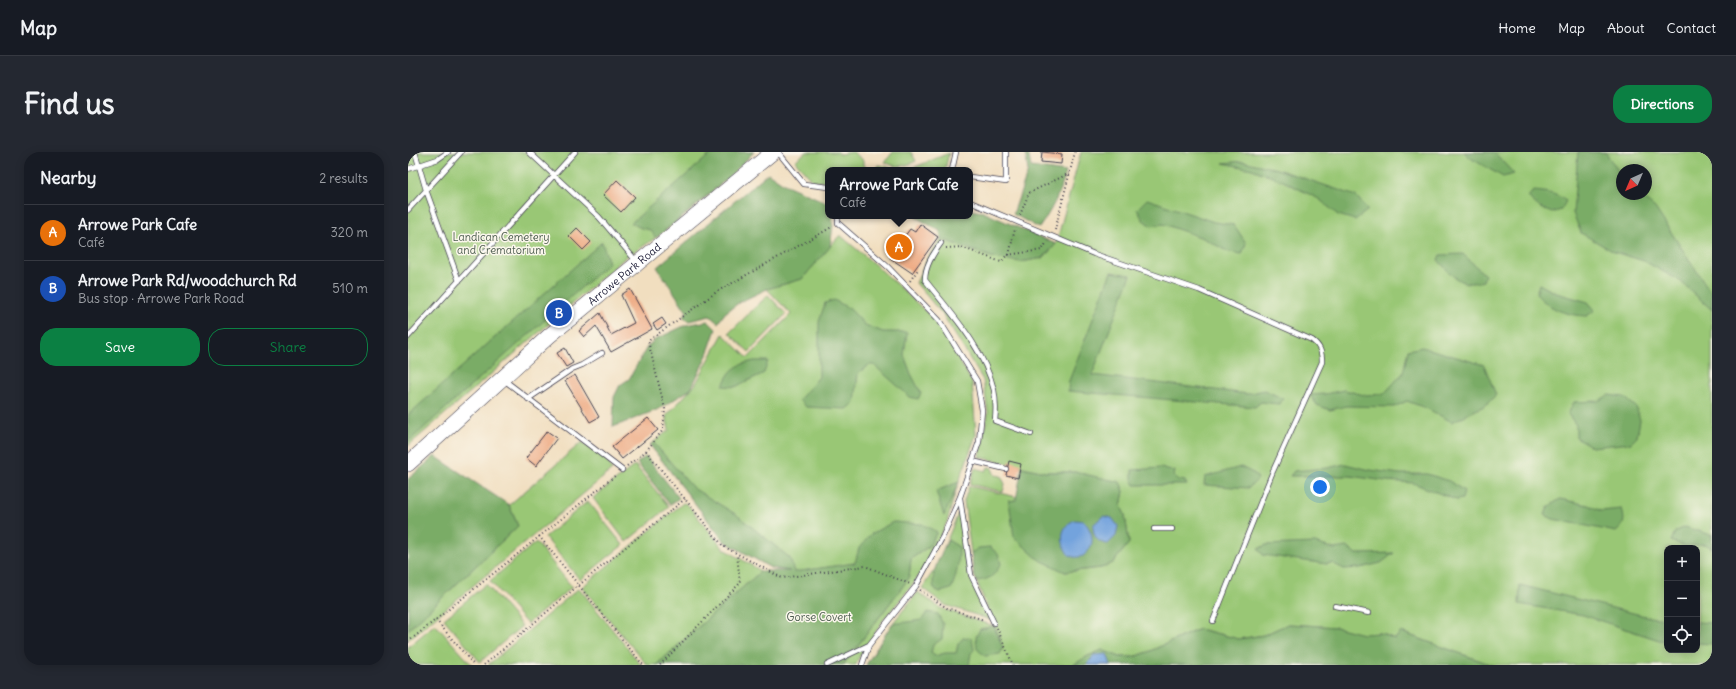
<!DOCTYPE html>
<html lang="en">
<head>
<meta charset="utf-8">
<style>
	:root { --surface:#171b24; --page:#242831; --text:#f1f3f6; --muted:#9ea1a6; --line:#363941; --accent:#0b8043 }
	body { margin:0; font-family:Delius,sans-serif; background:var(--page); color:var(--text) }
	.controls { position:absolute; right:12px; bottom:12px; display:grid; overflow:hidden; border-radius:8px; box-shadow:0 2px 10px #0003 }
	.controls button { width:36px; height:36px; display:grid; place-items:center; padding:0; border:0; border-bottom:1px solid var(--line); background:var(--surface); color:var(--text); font:20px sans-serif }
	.compass { position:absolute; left:1208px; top:12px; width:36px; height:36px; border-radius:50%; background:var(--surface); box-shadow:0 2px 10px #0003; rotate:224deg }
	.you { position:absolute; left:912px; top:335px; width:14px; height:14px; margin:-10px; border:3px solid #fff; border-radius:50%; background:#1a73e8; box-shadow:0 0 0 6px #1a73e833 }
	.badge { display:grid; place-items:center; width:26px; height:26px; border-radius:50%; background:var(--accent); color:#fff; font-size:13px; font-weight:700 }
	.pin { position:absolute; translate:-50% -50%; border:2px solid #fff; box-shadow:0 1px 4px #0006 }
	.popup { position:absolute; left:417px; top:15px; width:148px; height:52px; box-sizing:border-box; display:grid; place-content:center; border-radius:8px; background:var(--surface); filter:drop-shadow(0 1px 3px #0005); font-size:13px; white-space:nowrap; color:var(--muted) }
	.popup b { font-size:15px; color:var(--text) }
	.popup::after { content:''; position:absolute; left:50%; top:100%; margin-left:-8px; border:8px solid transparent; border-top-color:var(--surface) }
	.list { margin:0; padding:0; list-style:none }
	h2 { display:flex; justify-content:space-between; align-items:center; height:52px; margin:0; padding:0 16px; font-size:17px }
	h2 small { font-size:13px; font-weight:400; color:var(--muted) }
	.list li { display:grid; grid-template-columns:26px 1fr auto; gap:12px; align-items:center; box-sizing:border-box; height:56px; padding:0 16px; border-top:1px solid var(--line) }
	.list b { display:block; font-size:15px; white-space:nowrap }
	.list p { margin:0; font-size:13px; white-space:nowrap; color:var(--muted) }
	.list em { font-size:13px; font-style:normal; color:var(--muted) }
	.actions { display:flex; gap:8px; padding:12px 16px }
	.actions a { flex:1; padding:9px 0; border:1px solid var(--accent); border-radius:16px; text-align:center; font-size:14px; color:var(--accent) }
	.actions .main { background:var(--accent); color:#fff }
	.icon { flex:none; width:22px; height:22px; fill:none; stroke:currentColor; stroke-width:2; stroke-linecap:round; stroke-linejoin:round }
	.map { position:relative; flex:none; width:1304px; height:513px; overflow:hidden; border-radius:16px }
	header { display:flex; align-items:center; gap:24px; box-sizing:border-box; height:56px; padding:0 20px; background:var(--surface); border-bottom:1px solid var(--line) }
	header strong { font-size:19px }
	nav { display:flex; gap:22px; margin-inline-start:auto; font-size:14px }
	.intro { display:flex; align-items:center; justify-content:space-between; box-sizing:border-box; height:96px; padding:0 24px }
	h1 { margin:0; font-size:28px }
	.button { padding:10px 18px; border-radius:16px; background:var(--accent); color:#fff; font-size:14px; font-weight:700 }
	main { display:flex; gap:24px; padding:0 24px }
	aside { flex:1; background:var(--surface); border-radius:16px; box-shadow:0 2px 10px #0003 }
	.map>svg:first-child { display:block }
</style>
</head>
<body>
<header>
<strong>Map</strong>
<nav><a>Home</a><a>Map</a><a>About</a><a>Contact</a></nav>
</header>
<div class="intro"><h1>Find us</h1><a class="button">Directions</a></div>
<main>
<aside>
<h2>Nearby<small>2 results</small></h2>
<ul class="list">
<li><span class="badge" style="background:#e8710a">A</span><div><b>Arrowe Park Cafe</b><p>Café</p></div><em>320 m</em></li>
<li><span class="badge" style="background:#1a4fb4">B</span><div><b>Arrowe Park Rd/woodchurch Rd</b><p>Bus stop · Arrowe Park Road</p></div><em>510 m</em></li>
</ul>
<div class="actions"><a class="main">Save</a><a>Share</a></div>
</aside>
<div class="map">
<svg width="1304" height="513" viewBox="0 0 1304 513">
	<rect width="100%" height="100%" fill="#fbf7ec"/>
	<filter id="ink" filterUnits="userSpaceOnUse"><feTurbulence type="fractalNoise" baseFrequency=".025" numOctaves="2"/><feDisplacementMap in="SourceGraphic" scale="8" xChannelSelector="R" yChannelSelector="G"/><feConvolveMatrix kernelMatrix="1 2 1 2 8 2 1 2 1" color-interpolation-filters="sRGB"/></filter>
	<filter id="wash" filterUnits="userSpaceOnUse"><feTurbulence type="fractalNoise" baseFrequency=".012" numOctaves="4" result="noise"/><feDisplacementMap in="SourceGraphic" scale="16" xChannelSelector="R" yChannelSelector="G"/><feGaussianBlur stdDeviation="0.9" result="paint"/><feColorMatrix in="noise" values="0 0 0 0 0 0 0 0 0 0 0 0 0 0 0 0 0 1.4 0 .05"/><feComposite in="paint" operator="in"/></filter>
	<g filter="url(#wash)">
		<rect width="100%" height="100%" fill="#f1debf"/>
		<path fill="#99c775" stroke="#5e7458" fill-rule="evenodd" d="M0,0H346C309,37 265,78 219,104L0,294Z
			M398,0H430L431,2L445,0L455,8V13L462,18H420V30L405,29L387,9Z
			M485,0H503L508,9C495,15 490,17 477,10Z
			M673,0H1304V513H1084L993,480L987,487L972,481L955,483L928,475L880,472L856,483L830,487L791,477L740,500L726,505H712L694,498L680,504L665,513H458L484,472L510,440L532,456L586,474L593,489L566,423L556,349L561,334L609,345L608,348L601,349L657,420L693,416L705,411L721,391L717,363L713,354L716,339L667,320H637L571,305L580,261L575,228L535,163L508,131L519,107L533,87L586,106L613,110L635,106L648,92ZM1214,18H1238V42H1214ZM1259,396H1289V498H1259Z
			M541,1L537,18H468L471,13L487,17L500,18Z
			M432,83L472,117L527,168L564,230L568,283L548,338L539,370L524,401L507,430L476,467L450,507L448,513H435L501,426L503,407L521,394L447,411L389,420L363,416L316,389L242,293L261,278L258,264L287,233L315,182L340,206L383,162L359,137L394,127Z
			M360,143L378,162L341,200L321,181Z
			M174,290C185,298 200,305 204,318L0,488V478L110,374L101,353Z
			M227,313L261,355L218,390L185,346Z
			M580,315L585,316V319L587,323L593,324L597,332L595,340L562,332L567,316L578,319Z
			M180,349L215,393L172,428L137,385Z
			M275,351L279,352L315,396L353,419L248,513H239L174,435Z
			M552,357L562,424L583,468L537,453L514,436L527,417Z
			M128,390L164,435L119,472L82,429Z
			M78,432L114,474L72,510L36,467Z
			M171,436L233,513H80Z
			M27,472L64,513H0V495Z"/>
		<path fill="#7aac66" stroke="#4e6750" d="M305,0H346L320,26L248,86L242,78L233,76L223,71Z
			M617,0H620L623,15L658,20C652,41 644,58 631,76L605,62L620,19Z
			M1056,0H1086L1106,22L1095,25L1064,7Z
			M1170,0H1197L1214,24V42H1230L1247,56L1304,142V158L1272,129L1236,109L1206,100L1173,81L1165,61Z
			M835,9L869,17L948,44L960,58L947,68L930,63L911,47L875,29L844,17L815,11Z
			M360,21L376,32L420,51V64H424L425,74L422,95L394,127L359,137L332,150L317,161L310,171L302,164L281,169L275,165L279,160L249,115Z
			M1125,39C1137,40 1148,41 1158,49L1153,58L1144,61L1132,56L1120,45Z
			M739,47L806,70L826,73L838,91L834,102L821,100L795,86L755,72L743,74L735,68L729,57Z
			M562,58L575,60L648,92L635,106L613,110L586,106L533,87L532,79L506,64H562Z
			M194,90L201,111L0,290V263Z
			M1055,102L1077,123L1075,129C1051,136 1045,124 1030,108L1032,103Z
			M703,120L723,123L684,223L840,242L856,238L876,247L871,252L853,250L847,255L660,239L661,229Z
			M1131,132L1148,141L1180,150L1187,158L1179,164C1158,163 1143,158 1128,142Z
			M426,148L442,157L457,173L475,180H499L496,203L503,222L513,241L510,247L502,245L466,213H461L450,221L447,251L439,257L398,255L391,248L411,225V170L417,151Z
			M300,169L308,177L299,203L283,237L251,257L205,275L206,245L212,233L221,227L239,195L248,187L278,173Z
			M1014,195L1076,213L1088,243L1078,253L1044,270L1020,257L999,249L986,255L938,254L922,258L909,253L902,243L917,242L936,238L956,243L976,242L995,221L1000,198Z
			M346,209H360L356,221L327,235L315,234C322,216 329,213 346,209Z
			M1201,243L1216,245L1228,255L1232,268L1229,285L1223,291L1184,295L1168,285V273L1160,262L1166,250L1190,249Z
			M245,290L285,336L329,363L382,406L386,420L447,411L451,396L463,382L485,370L514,372L529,380L522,393L503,407L501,426L435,513H248L353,419H382L363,416L316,389L242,293Z
			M27,304L101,353L110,374L0,478V327Z
			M238,304L271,346L262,353L229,311Z
			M937,312L962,318L992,322H1019L1041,329L1056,339L1054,347L1048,348L1005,331L978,329L942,324H882L886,319L919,316Z
			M614,315L637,320H667L712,330L716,339L713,354L717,363L721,391L705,411L693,416L657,420L630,407L606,385L601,349L608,348Z
			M833,315L847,322L850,327L841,336L796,333L797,325Z
			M753,316L759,318L767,319L766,324L770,328L777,329L779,333H727L724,327V318Z
			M551,330L536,364L528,339Z
			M1152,347L1180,353L1193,359L1214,357C1217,368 1217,373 1208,380L1145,367L1137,363L1140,355Z
			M1277,375L1304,383V396L1297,392L1277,394L1263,389L1267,380Z
			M540,388L551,395C551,411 549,423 543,437L532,440L526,437C522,420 533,403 540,388Z
			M907,391L926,397L939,395L949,402L986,401L973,411L952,416L936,417L924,411L919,412L855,403L850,397L858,393Z
			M582,395L590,402L593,412C586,424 583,427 569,429L566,423L563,401L571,396Z
			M1112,433L1241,465L1259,467V489L1251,488L1175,463L1111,452Z
			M519,460L530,462L535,472L534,487L525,493L523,501L527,504L537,501H548L550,492L556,485L564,487L566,498L563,501L561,513H458L484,472L514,468Z
			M1289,470L1304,471V492L1289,491Z
			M880,472L928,475L955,482L972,481L987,487L993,480L1084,513H665L680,504L694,498L712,505H726L740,500L791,477L831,487L856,483Z
			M586,474L595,496L592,502L577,504L569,497L568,485L572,477Z"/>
		<path fill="#73a3dd" stroke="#4a628c" d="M695,364L704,366L710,374L708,384L700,392C690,392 684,383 685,373Z
			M667,368L676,369C686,381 688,394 675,404C671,405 666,406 663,404C659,402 659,400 657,397C652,385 654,373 667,368Z
			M699,502L703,513H679L686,503Z"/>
		<g id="blocks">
			<path fill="#eeab84" d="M634,0L654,2L653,12L633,10Z
				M209,28L227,45L213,60L195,43Z
				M512,72L530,85L504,121L482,106L484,103L480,100L484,94L487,97L502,77L507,80Z
				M169,76L183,90L175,98L161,84Z
				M222,137L244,177L203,200L188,174L176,185L171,179L192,161L203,183L226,171L213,143Z
				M254,166L258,172L249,178L245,172Z
				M157,196L165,211L158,215L149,201Z
				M167,223L191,265L182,270L157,229Z
				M240,266L250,278L214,307L204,295Z
				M139,279L149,286L128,314L118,306Z
				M601,309L613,312L610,326L598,323Z"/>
		</g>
	</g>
	<g filter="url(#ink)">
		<use href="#blocks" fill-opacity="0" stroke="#413e4f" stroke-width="1"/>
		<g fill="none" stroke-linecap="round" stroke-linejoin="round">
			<defs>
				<path id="service" d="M7,0L18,38L51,129
					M121,0L191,65L229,110
					M370,0L396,32L420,35
					M0,17L30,7L40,0
					M544,18L548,0
					M562,25L598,30V0
					M562,50L686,102L791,138L904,188C912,194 914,200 914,210L865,319L805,469
					M0,58L53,0
					M430,64V71L480,115L531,168L569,229L574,258L571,290L552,345L535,384L508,434L461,493L454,513
					M533,91C525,102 517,114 517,128C543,161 576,196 586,238C588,248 588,259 587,269L623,282
					M0,185L167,0
					M96,228L214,318
					M120,247L164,217L174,213L194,201
					M564,309L598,317
					M552,346L563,423L586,471
					M746,377H764
					M927,454L961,461
					M419,513L461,493"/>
				<g id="primary">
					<path id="s1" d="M0,312L141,184L365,0"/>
				</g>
			</defs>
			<use href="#service" stroke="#413e4f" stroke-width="6"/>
			<use href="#primary" stroke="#413e4f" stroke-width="16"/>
			<path stroke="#413e4f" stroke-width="2" stroke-dasharray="1 3" stroke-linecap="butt" d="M612,63L621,41L662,21
				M647,78L667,0
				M538,96L553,95L593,110L599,103L634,98L639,90
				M601,103L607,77
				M502,129L511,116
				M238,299L255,278L257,257L240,189L310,139L424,75
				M219,314L238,299L315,394L374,426L457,414L502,432
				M131,384L235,513
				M512,438L539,456L576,468
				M28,468L66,513
				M589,476L605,513
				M0,490L208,323
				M76,513L171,433L277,347
				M252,513L332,431L329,402"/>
			<use href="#service" stroke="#fff" stroke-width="4.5"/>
			<use href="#primary" stroke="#fff" stroke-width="15"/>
		</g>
	</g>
	<g text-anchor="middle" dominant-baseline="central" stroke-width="3" stroke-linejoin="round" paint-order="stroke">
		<g font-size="11" fill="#4c5c4f" stroke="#fbf7ec">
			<text x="93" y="85">Landican Cemetery<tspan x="93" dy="13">and Crematorium</tspan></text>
			<text x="411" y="465">Gorse Covert</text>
		</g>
		<g font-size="11" fill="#22223b" stroke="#fbf7ec">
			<text stroke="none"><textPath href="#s1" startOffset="288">Arrowe Park Road</textPath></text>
		</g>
	</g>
</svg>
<div class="controls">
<button>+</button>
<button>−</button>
<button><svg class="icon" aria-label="locate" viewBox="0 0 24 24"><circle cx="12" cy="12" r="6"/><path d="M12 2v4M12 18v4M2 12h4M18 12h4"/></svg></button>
</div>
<svg class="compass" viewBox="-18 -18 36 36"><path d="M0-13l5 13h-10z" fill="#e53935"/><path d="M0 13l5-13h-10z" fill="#9ea1a6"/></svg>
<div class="you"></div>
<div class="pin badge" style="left:491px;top:95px;background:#e8710a">A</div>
<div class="popup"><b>Arrowe Park Cafe</b>Café</div>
<div class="pin badge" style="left:151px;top:161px;background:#1a4fb4">B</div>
</div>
</main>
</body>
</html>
